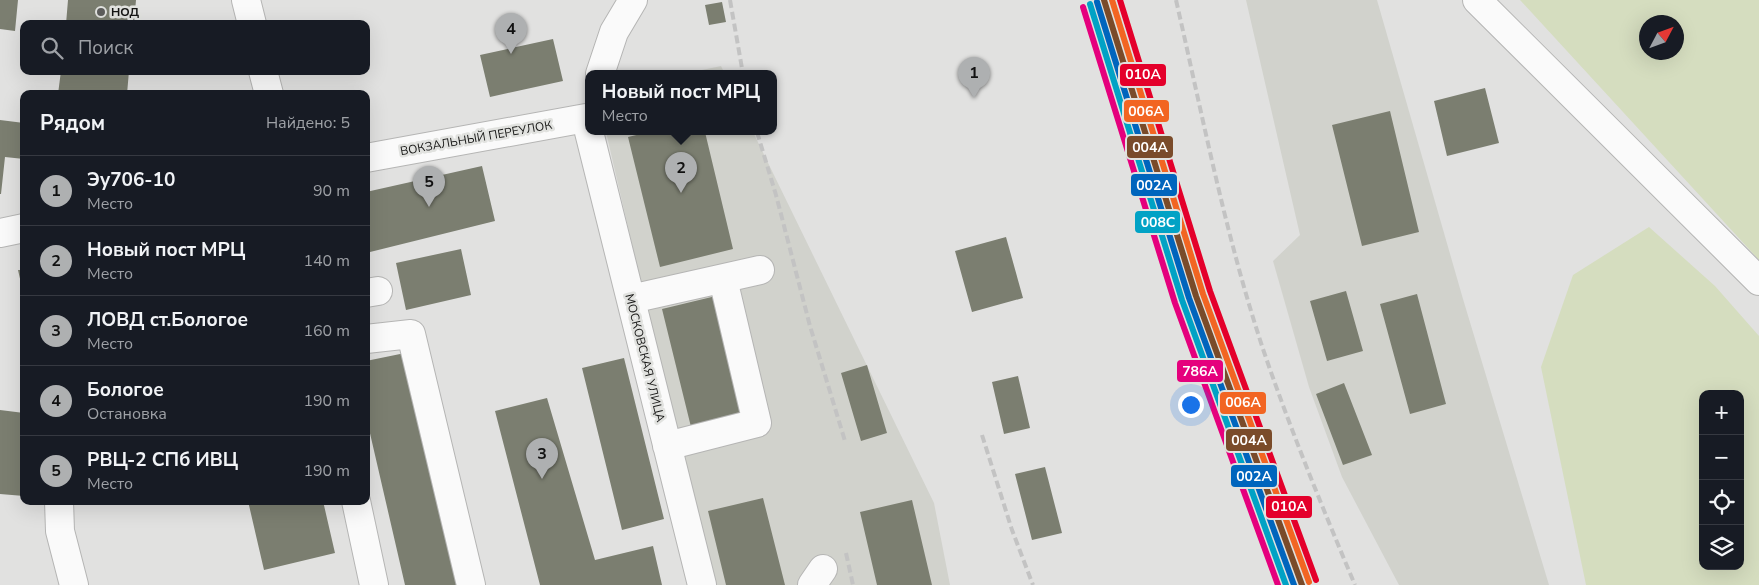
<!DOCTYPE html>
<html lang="ru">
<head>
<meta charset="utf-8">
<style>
	:root { --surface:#171b24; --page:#20242c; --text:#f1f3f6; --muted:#9ea1a6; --line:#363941; --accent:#aeb0b1 }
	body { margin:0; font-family:"Nunito Sans",sans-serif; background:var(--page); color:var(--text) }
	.controls { position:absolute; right:15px; bottom:15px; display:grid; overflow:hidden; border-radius:10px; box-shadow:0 5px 20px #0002 }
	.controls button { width:45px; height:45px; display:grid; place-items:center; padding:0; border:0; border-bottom:1px solid var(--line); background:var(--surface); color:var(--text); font:25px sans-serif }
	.compass { position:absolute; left:1639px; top:15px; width:45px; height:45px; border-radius:50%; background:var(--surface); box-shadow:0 5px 20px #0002; rotate:49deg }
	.you { position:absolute; left:1190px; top:404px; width:18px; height:18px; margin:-12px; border:4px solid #fff; border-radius:50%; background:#1a73e8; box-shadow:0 0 0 8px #1a73e833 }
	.badge { display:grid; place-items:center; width:32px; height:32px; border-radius:50%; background:var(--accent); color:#111; font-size:16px; font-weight:700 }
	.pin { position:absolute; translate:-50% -41px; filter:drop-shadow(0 1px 2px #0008) }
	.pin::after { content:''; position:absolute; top:26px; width:18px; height:15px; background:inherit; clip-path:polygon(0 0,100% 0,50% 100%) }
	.popup { position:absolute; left:585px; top:70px; width:192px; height:65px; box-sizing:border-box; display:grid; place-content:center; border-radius:10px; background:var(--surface); filter:drop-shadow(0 1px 4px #0005); font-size:16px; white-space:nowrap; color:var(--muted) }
	.popup b { font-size:19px; color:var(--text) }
	.popup::after { content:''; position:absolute; left:50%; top:100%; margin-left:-10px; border:10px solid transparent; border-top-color:var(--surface) }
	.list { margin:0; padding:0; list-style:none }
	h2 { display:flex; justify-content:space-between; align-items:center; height:65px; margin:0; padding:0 20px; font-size:21px }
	h2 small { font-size:16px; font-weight:400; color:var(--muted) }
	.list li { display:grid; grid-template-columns:32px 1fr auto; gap:15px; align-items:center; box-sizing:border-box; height:70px; padding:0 20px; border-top:1px solid var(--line) }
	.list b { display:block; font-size:19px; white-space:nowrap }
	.list p { margin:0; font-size:16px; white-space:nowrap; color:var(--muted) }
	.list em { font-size:16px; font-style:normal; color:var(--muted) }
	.icon { flex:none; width:28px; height:28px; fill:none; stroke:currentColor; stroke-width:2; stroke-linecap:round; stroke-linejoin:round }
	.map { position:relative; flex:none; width:1759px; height:585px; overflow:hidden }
	.search { position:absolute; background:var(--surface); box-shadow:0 5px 20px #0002; left:20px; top:20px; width:350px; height:55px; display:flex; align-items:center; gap:12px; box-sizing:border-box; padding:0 18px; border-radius:10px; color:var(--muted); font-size:19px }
	.panel { position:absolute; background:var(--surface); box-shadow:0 5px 20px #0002; left:20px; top:90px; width:350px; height:415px; border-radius:10px }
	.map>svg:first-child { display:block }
</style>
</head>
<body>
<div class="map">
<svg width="1759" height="585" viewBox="0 0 1759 585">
	<rect width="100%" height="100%" fill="#e1e1e0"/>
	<path fill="#d1d2cc" d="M1246,0H1377L1463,299L1549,585H1399L1342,477L1309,387L1273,261L1300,235Z
		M721,66L725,74H683Z
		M606,132H753L934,503L950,585H711Z"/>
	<path fill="#d5ddbf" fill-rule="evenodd" d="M1520,0H1759V260ZM1646,22H1676V52H1646Z
		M1649,227L1715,286L1759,336V585H1586L1541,367L1573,275ZM1703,394H1740V566H1703Z"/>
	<path fill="#7b7e70" d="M0,0H18L15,31L0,29Z
		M68,0H136L134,24H66Z
		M722,2L726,22L709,25L705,5Z
		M553,39L563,81L490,97L480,55Z
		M61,71H129L127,94H58Z
		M1485,88L1499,143L1447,156L1434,101Z
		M1390,111L1419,232L1362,246L1332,125Z
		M0,120L24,123V159L5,157L1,194H0Z
		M649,132H705L733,249L660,267L628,137Z
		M482,166L495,221L366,253V192Z
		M1006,237L1023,298L972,312L955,251Z
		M461,249L471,295L406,310L396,263Z
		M18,270H24V292H23Z
		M1346,291L1363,351L1327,361L1310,301Z
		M1417,294L1446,404L1410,414L1380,304Z
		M720,295L749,414L691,427L662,309Z
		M405,353L458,585H405L366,416V361Z
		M624,358L664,519L622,530L582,368Z
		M867,365L887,433L861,441L841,373Z
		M1018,376L1030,428L1004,434L992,382Z
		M1344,383L1372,455L1343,465L1316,394Z
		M547,398L595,560L653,546L662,585H540L495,411Z
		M0,410L24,413V496L0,494Z
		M1045,467L1062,533L1032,540L1015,474Z
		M763,498L785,585H726L708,511Z
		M912,500L932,585H877L860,512Z
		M248,501H323L335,553L264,570Z"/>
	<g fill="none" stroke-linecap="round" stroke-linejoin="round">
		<defs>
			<path id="minor" d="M246,0L252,24
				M1477,0L1759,281
				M263,71L269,94
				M600,74L614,32L633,0
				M589,132L702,585
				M366,158L586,118
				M0,233L24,228
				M366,293L378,291
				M631,299L760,270
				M366,339L411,334L471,585
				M667,446L757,423L723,279
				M59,501L60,531L74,585
				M356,501L374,585
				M812,585L823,569"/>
		</defs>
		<use href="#minor" stroke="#b5b5b4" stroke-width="30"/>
		<use href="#minor" stroke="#fafafa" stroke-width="28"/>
		<path stroke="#c3c3c3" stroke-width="4" stroke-dasharray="8 4" stroke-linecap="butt" d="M730,0L743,74
			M1176,0C1203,118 1226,238 1264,352C1291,431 1323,509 1355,585
			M757,132L776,195L810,326L845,441
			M982,435L1012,530L1033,585
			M846,553L853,585"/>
		<defs>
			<path id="rail-1" d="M1104,0L1196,296L1302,585"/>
			<path id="rail-2" d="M1097,2L1189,298L1294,585"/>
			<path id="rail-3" d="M1112,0L1203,294L1309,582"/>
			<path id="rail-4" d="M1090,4L1182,300L1286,585"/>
			<path id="rail-5" d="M1120,0L1210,291L1316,580"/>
			<path id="rail-6" d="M1083,7L1175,303L1278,585"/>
		</defs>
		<use href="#rail-1" stroke="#e1e2df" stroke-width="10"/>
		<use href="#rail-2" stroke="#e1e2df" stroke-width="10"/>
		<use href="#rail-3" stroke="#e1e2df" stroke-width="10"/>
		<use href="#rail-4" stroke="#e1e2df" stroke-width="10"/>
		<use href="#rail-5" stroke="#e1e2df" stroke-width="10"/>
		<use href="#rail-6" stroke="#e1e2df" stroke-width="10"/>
		<use href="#rail-1" stroke="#7a4b2a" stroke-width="6"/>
		<use href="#rail-2" stroke="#0065bd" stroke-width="6"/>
		<use href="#rail-3" stroke="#f26522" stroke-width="6"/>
		<use href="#rail-4" stroke="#01a2c5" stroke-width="6"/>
		<use href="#rail-5" stroke="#e4002b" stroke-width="6"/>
		<use href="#rail-6" stroke="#e5007d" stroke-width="6"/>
	</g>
	<circle fill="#5d5d5c" stroke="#e1e2df" stroke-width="2" cx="101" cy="12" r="5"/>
	<g text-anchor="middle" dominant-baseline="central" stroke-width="5" stroke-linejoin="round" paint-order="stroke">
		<g font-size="12" font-weight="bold" fill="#161615" stroke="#e1e2df" text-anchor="start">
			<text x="111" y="12">НОД</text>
		</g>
		<g font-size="12" fill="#161615" stroke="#e1e2df">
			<text transform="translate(476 138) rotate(-10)">ВОКЗАЛЬНЫЙ ПЕРЕУЛОК</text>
			<text transform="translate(645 358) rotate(76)">МОСКОВСКАЯ УЛИЦА</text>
		</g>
	</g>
	<g stroke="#e1e2df" stroke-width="2">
		<rect x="1119" y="63" width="48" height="24" rx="5" fill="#e4002b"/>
		<rect x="1123" y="99" width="47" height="24" rx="5" fill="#f26522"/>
		<rect x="1126" y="135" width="48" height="24" rx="5" fill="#7a4b2a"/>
		<rect x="1130" y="173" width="48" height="24" rx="5" fill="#0065bd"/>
		<rect x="1134" y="210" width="47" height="24" rx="5" fill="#01a2c5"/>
		<rect x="1176" y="359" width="48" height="24" rx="5" fill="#e5007d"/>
		<rect x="1219" y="391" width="48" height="24" rx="5" fill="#f26522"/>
		<rect x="1225" y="428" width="48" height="24" rx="5" fill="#7a4b2a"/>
		<rect x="1230" y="464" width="48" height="24" rx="5" fill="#0065bd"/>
		<rect x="1265" y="495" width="48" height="24" rx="5" fill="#e4002b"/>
	</g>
	<g font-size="14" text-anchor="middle" font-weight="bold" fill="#fff">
		<text x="1143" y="79">010А</text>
		<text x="1146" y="116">006А</text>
		<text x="1150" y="152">004А</text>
		<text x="1154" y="190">002А</text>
		<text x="1158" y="227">008С</text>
		<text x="1200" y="376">786А</text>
		<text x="1243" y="407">006А</text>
		<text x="1249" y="445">004А</text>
		<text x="1254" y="481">002А</text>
		<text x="1289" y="511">010А</text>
	</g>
</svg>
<div class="controls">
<button>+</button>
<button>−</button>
<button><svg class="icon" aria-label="locate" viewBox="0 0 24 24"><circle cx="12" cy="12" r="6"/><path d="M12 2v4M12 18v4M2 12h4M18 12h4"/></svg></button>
<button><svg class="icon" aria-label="layers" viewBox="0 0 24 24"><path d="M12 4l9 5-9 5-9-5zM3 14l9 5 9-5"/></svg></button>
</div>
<svg class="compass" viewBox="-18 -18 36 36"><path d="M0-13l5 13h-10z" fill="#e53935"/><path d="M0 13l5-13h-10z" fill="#9ea1a6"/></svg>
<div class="you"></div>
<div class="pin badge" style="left:974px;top:98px">1</div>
<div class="pin badge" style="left:681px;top:193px">2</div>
<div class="popup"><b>Новый пост МРЦ</b>Место</div>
<div class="pin badge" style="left:542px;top:479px">3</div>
<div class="pin badge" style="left:511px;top:54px">4</div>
<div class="pin badge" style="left:429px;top:207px">5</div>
<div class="search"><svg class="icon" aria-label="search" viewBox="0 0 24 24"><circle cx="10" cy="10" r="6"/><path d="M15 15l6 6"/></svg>Поиск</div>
<section class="panel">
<h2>Рядом<small>Найдено: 5</small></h2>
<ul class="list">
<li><span class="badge">1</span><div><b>Эу706-10</b><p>Место</p></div><em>90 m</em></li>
<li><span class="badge">2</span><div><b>Новый пост МРЦ</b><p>Место</p></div><em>140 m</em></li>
<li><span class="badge">3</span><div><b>ЛОВД ст.Бологое</b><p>Место</p></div><em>160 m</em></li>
<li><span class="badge">4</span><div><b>Бологое</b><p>Остановка</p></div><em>190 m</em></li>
<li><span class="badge">5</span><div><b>РВЦ-2 СПб ИВЦ</b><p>Место</p></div><em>190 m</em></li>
</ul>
</section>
</div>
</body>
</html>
